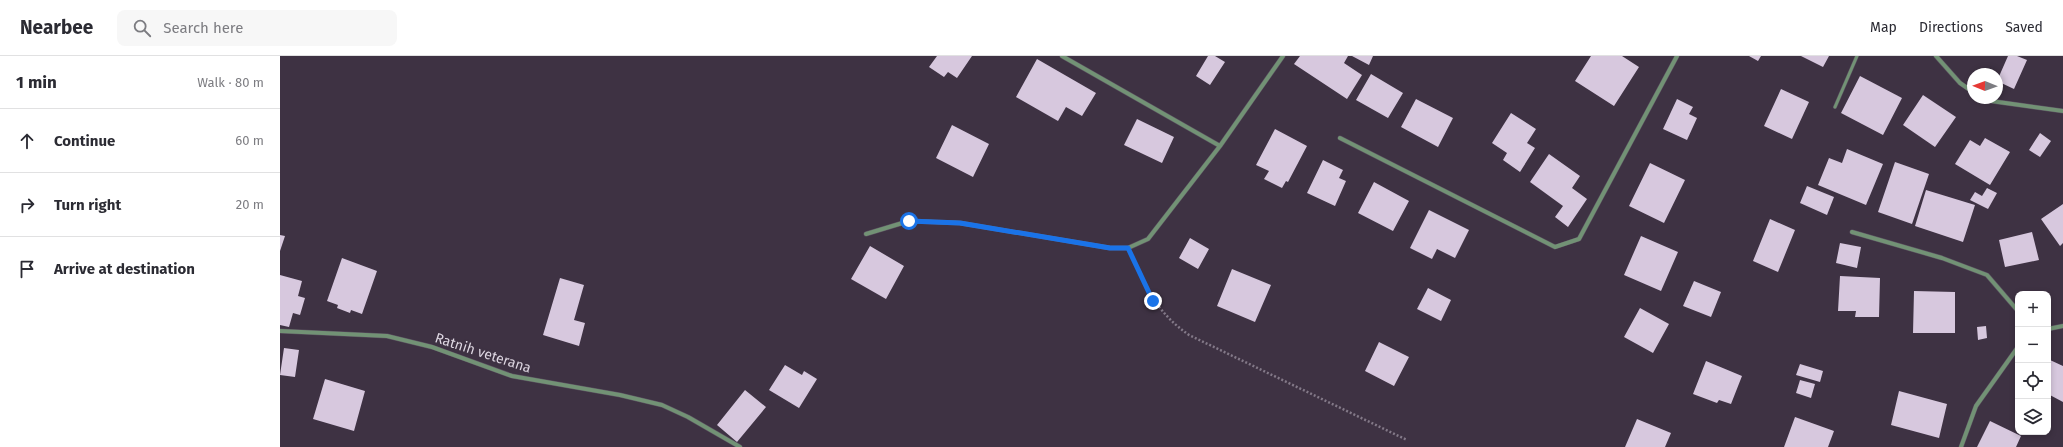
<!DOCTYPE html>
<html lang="en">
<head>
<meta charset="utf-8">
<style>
	:root { --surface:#fff; --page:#f7f7f7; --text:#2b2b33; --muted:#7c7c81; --line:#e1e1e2 }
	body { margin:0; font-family:"Fira Sans",sans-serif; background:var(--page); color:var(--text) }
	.controls { position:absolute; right:12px; bottom:12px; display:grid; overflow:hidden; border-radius:8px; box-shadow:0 2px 6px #0003 }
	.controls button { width:36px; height:36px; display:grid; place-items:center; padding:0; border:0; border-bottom:1px solid var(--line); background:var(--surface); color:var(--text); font:20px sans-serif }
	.compass { position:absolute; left:1687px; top:12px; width:36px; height:36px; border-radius:50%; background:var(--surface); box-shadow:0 2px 6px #0003; rotate:271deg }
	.stop { position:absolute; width:12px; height:12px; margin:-9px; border:3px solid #1a73e8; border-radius:50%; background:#fff }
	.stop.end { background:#1a73e8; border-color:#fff; box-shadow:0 1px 4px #0008 }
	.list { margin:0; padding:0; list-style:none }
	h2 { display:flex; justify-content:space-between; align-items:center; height:52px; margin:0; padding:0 16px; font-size:17px }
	h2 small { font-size:13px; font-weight:400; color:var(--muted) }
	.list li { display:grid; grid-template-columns:26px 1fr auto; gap:12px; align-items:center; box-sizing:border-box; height:64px; padding:0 16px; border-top:1px solid var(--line) }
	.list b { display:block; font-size:15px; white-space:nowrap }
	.list em { font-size:13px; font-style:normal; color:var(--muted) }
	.icon { flex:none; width:22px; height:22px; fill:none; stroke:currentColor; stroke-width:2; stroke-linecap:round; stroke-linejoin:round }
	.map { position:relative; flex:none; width:1783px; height:391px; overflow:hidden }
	header { display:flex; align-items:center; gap:24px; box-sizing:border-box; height:56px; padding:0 20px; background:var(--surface); border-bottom:1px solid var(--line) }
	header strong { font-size:19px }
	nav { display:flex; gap:22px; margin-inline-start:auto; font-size:14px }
	.search { width:280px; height:36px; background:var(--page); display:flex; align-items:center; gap:10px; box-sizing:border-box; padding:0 14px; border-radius:8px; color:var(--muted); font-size:15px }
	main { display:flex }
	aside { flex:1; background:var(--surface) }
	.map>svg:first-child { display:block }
</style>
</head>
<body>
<header>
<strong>Nearbee</strong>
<div class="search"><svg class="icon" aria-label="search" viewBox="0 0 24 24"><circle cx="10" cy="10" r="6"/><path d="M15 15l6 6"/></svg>Search here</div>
<nav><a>Map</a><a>Directions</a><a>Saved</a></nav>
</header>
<main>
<aside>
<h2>1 min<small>Walk · 80 m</small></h2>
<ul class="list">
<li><svg class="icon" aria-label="ahead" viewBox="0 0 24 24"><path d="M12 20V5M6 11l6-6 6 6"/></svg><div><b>Continue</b></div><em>60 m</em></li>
<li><svg class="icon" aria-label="right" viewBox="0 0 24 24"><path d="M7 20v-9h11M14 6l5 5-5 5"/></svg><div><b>Turn right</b></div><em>20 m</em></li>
<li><svg class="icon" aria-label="arrive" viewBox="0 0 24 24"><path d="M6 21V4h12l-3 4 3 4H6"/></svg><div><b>Arrive at destination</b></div></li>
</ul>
</aside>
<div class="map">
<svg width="1783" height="391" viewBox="0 0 1783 391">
	<rect width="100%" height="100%" fill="#3e3243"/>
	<path fill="#d7c8de" d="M657,0H692L677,22L668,16L664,21L649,11Z
		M928,0H935L945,6L930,29L916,20Z
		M1020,0H1068L1064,7L1082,19L1067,43L1014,8Z
		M1072,0H1093L1089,9Z
		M1311,0H1342L1359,11L1334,50L1295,25Z
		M1469,0H1481L1478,5Z
		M1521,0H1549L1543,11Z
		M1728,0H1737L1747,4L1734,33L1717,25Z
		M757,3L816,37L802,60L786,51L778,65L736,41Z
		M1091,18L1123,37L1108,62L1076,44Z
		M1580,20L1622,42L1603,79L1561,57Z
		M1501,33L1529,46L1512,83L1484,70Z
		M1643,39L1676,61L1655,91L1623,69Z
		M1136,43L1173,62L1158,91L1121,71Z
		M1397,43L1413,51L1409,58L1417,62L1407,84L1383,73Z
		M1231,57L1256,73L1247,87L1255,92L1240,116L1223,104L1227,97L1212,87Z
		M857,63L894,81L882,107L844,89Z
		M672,69L709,88L693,121L656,102Z
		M995,73L1027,90L1008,126L1006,125L1002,132L984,123L989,115L976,109Z
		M1760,77L1771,85L1760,101L1749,94Z
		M1705,82L1730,96L1710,129L1675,108L1690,84L1700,90Z
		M1567,93L1603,108L1586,149L1538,129L1549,102L1562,107Z
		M1269,98L1300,120L1292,132L1307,143L1288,171L1275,161L1283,150L1250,126Z
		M1043,104L1063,114L1059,122L1066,125L1055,150L1027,137Z
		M1615,106L1649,118L1632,168L1598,156Z
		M1370,107L1405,124L1384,167L1349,150Z
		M1094,126L1129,145L1113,175L1078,157Z
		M1527,130L1554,141L1547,159L1520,147Z
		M1707,132L1717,137L1708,153L1690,144L1695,136L1702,140Z
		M1646,134L1695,149L1683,186L1635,170Z
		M1783,148V187L1780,190L1761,163Z
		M1149,154L1189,174L1175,202L1157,193L1152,203L1130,192Z
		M1490,163L1515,174L1498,216L1473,205Z
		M1752,176L1759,204L1725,211L1719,184Z
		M0,179L5,180L0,195Z
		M1361,180L1398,196L1381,235L1344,219Z
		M910,182L929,193L918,213L899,202Z
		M1560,187L1581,191L1577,212L1556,207Z
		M590,190L624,210L606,243L571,223Z
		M62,202L97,215L82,258L71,254L70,257L57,252L58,249L47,245Z
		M952,213L991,229L975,266L937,250Z
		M0,219L22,225L18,240L25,242L20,259L13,257L9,271L0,269Z
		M1560,220L1600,222L1599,261H1575L1576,255H1558Z
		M280,222L304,229L294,264L305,267L299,290L263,279Z
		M1414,225L1441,236L1431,261L1403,250Z
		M1148,232L1171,244L1161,265L1137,253Z
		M1634,235L1675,236V277H1633Z
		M1360,252L1389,268L1373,297L1344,281Z
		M1706,270L1707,282L1698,284L1697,271Z
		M1099,286L1129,301L1114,330L1085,315Z
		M4,292L19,294L15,321L0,319Z
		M1770,304L1783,310V346L1768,338V308Z
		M1426,305L1462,320L1451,348L1439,344L1437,347L1413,338Z
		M1520,308L1543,315L1540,326L1516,319Z
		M505,309L522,319L524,315L537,323L519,352L489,334Z
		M45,323L85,335L74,375L33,363Z
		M1520,324L1535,328L1531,342L1516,337Z
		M465,334L486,351L457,386L437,369Z
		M1619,335L1667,348L1659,382L1611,369Z
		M1515,361L1554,375L1548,391H1504Z
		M1357,363L1391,377L1385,391H1345Z
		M1710,365L1741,380L1736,391H1697Z"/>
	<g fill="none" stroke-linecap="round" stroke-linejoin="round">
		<defs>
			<path id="service" d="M1555,51L1577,0"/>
			<path id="minor" d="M782,0L940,90
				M1656,0L1680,27L1693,36
				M1704,42L1711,45L1783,55
				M1060,82L1275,191L1299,183L1397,0
				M1572,176L1662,202L1707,219L1738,255
				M586,178L629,165L680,167L830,192H848L868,183L940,90L1003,0
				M1768,273L1783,270
				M0,275L107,280L152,291L232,320L340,339L382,349L408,361L460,391
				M1681,391L1696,350L1738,291"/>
		</defs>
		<use href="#service" stroke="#5b5060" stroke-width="4"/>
		<use href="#minor" stroke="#5b5060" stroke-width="5"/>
		<path stroke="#837988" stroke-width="2.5" stroke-dasharray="2 2" stroke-linecap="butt" d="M854,205C869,237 879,258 909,279L1127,384"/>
		<use href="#service" stroke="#729275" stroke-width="3"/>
		<use href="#minor" stroke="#729275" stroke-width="4"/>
	</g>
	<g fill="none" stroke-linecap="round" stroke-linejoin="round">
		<path stroke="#1a73e8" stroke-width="5" d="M629,165L680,167L830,192H848L873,245"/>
	</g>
	<g text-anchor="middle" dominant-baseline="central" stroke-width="4" stroke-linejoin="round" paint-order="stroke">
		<g font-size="14" fill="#dfd8e3" stroke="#3e3243">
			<text transform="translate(203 297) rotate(18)">Ratnih veterana</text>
		</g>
	</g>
</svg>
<div class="controls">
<button>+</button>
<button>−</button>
<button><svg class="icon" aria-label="locate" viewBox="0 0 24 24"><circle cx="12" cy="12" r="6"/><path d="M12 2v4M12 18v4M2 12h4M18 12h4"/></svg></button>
<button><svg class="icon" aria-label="layers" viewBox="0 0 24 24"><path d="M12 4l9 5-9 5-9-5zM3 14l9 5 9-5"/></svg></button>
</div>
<svg class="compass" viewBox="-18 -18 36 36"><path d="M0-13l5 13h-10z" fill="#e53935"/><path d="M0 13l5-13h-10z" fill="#7c7c81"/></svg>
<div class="stop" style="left:629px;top:165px"></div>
<div class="stop end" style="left:873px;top:245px"></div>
</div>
</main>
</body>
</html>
